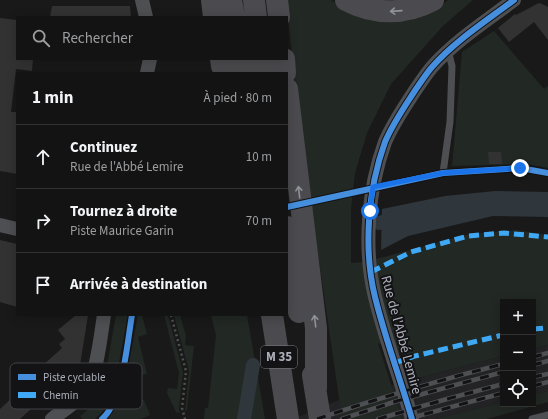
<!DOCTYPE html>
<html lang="fr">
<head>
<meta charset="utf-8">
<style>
	:root { --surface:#131313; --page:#1c1c1c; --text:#f1f3f6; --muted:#9d9ea0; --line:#323233 }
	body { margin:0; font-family:"Source Sans 3",sans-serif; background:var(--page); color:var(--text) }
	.controls { position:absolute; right:12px; bottom:12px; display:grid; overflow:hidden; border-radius:0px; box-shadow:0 2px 10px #0003 }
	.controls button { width:36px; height:36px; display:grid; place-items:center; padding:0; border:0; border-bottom:1px solid var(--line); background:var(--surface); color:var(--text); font:20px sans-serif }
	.stop { position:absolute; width:12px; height:12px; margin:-9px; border:3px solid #1a73e8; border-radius:50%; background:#fff }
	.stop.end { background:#1a73e8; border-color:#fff; box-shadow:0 1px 4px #0008 }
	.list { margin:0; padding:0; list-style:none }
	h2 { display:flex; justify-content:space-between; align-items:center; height:52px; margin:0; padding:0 16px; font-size:17px }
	h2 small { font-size:13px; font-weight:400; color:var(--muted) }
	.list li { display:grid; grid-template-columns:26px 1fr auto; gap:12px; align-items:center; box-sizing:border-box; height:64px; padding:0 16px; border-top:1px solid var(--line) }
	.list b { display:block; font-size:15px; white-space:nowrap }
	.list p { margin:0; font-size:13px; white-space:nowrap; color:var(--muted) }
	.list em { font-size:13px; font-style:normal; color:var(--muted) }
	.icon { flex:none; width:22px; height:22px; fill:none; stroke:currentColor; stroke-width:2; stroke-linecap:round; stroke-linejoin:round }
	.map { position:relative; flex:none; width:548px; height:419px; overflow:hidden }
	.search { position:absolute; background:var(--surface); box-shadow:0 2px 10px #0003; left:16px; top:16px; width:272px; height:44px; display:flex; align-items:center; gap:10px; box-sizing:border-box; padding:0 14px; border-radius:0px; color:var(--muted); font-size:15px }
	.panel { position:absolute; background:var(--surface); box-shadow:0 2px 10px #0003; left:16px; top:72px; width:272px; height:244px; border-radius:0px }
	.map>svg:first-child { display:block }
</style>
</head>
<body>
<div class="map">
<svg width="548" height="419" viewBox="0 0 548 419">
	<rect width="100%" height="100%" fill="#191919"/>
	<path fill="#232325" d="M548,345V391L533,395V349Z
		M503,356V402L436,419H293L339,400L392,385Z"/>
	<path fill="#222823" d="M286,0H331L348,11L393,21L411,20L438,8L448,0H473L443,26L391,84L367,133L355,173L351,209V263L365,262L470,234L516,230L548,235V345L533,349V302H503V356L411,380L403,355L378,343L402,419H342L300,129Z
		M494,31L544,89L548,86V168L527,164L452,166L462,52Z
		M116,315H128L117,373L106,371Z
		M138,315H142L147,334L138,337L147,374L142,375L127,374Z
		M164,315H168L183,372L179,409L180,413L176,412L167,393L168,388L177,389L179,373Z
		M174,315H180L186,336L185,345L194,346L187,410L185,411L189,371Z
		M211,315H247L265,419H204L205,408H208L216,335Z
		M105,384L115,386C112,400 106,410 95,419H82L80,416C92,407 101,399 105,384Z
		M124,388L127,389L126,400L132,402L133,398L144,400L150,415L141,419H107L117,405Z
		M548,391V402L487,419H436L503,402V404H533V395Z"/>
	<path fill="#2f363c" d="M495,191L548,192V217L493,216L408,236L381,250L382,209L445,196Z"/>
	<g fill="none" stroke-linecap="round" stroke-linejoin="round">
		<path stroke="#2f363c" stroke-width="14" d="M379,223L400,217
			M244,419L253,365"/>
	</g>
	<path fill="#323233" d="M540,3L548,7V40L534,22L509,42L498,28L515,14L516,15L537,4Z
		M52,6H130L131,17H50Z
		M0,18L17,20V59H33L32,71L16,69L11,112H17V174L0,171Z
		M488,152H501L502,164H489Z
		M0,240L17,244V307L0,302Z
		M76,315H88L80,365L62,383L61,382L20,419H0V409L13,397L11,394L62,348L59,344L65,339L58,330Z"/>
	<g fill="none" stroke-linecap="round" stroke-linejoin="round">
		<path stroke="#4f5053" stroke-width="2.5" stroke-dasharray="2 3" stroke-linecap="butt" d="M171,315L186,371L182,408L185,419"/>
		<path stroke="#4e4f52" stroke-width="7" d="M443,173L450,122L452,66L448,50
			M532,419L548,415"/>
		<path stroke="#4e4f52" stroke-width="14" d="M142,0L146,17
			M147,73L150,59
			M0,225L17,229
			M52,419C64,410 79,401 87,388C97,374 101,333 104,315
			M412,419C400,378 385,338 375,297C363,248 368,189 385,142C393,123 405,106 416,89C421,82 426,74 432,67C455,41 486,21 514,0"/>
		<path stroke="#4b4b4f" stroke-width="22" d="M212,0L214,17
			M231,0L234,17
			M254,0L256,17
			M277,0L279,17
			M346,0C374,15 405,15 433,0
			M221,59L222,66L226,73
			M241,59L242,73
			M262,59L264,73
			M284,59L285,73
			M287,89L316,328V388
			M287,227L299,312
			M272,315L288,419
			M313,375L320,419"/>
		<defs>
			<path id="rail" d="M533,357L548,353
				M533,365L548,361
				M533,377L548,374
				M533,386L548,382
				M317,419C379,398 440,380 503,364
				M342,419L397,401L503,372
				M378,419L447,399L503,384
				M407,419L503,393"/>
		</defs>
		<use href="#rail" stroke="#4e4f52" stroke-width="4.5"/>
		<use href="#rail" stroke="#131315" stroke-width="3" stroke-dasharray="9" stroke-linecap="butt"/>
		<path stroke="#3fa9f5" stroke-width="5" stroke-dasharray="10 5" stroke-linecap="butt" d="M371,272L411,252L468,236L504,233L548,237
			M533,329L548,328
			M395,363L415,356L503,335"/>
		<defs>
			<path id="cycleway" d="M287,207L443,173L520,168L548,173
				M102,419C123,401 127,343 132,315
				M412,419C400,378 385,338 375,297C363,248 368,189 385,142C393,123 405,106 416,89C421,82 426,74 432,67C455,41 486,21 514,0"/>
		</defs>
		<use href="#cycleway" stroke="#131315" stroke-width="8"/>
		<use href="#cycleway" stroke="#468fdf" stroke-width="6"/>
	</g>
	<defs><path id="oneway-shaft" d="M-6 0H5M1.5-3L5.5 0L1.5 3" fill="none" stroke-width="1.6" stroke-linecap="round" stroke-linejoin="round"/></defs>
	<g stroke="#8f9199">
		<use href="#oneway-shaft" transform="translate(396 11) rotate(176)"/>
		<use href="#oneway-shaft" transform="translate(299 192) rotate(-97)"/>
		<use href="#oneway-shaft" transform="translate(315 321) rotate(-97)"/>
	</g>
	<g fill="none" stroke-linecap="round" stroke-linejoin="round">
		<path stroke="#1a73e8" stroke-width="5" d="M370,211L373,187L443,173L520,168"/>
	</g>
	<g text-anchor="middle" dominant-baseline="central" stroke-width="4" stroke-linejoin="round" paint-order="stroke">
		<rect fill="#131315" stroke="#7e8088" stroke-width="1" x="261" y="346" width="36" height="22" rx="3"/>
		<g font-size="13" font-weight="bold" fill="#acafb9">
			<text x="279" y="357">M 35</text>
		</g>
		<g font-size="14" fill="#acafb9" stroke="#131315">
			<text transform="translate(401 335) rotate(75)">Rue de l'Abbé Lemire</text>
		</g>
	</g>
	<rect x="10" y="363" width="132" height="46" rx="6" fill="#131315" stroke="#414246" stroke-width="1"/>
	<rect x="18" y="374" width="18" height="6" fill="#468fdf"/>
	<rect x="18" y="392" width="18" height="6" fill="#3fa9f5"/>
	<g font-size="11" fill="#acafb9">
		<text x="43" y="381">Piste cyclable</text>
		<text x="43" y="399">Chemin</text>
	</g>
</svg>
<div class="controls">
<button>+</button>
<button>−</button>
<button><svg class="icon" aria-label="locate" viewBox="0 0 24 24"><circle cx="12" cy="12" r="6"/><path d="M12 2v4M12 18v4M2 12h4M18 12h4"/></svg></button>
</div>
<div class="stop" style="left:370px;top:211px"></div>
<div class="stop end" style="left:520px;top:168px"></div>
<div class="search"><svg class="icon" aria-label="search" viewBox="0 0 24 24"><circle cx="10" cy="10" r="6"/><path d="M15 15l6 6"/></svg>Rechercher</div>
<section class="panel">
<h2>1 min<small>À pied · 80 m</small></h2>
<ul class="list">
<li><svg class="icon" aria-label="ahead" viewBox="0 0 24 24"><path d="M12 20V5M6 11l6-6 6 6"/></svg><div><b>Continuez</b><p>Rue de l'Abbé Lemire</p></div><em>10 m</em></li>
<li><svg class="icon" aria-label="right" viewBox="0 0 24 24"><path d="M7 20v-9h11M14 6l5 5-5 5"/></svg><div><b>Tournez à droite</b><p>Piste Maurice Garin</p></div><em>70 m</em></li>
<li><svg class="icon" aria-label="arrive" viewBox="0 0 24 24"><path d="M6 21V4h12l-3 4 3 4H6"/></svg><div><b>Arrivée à destination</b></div></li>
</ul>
</section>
</div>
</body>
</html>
